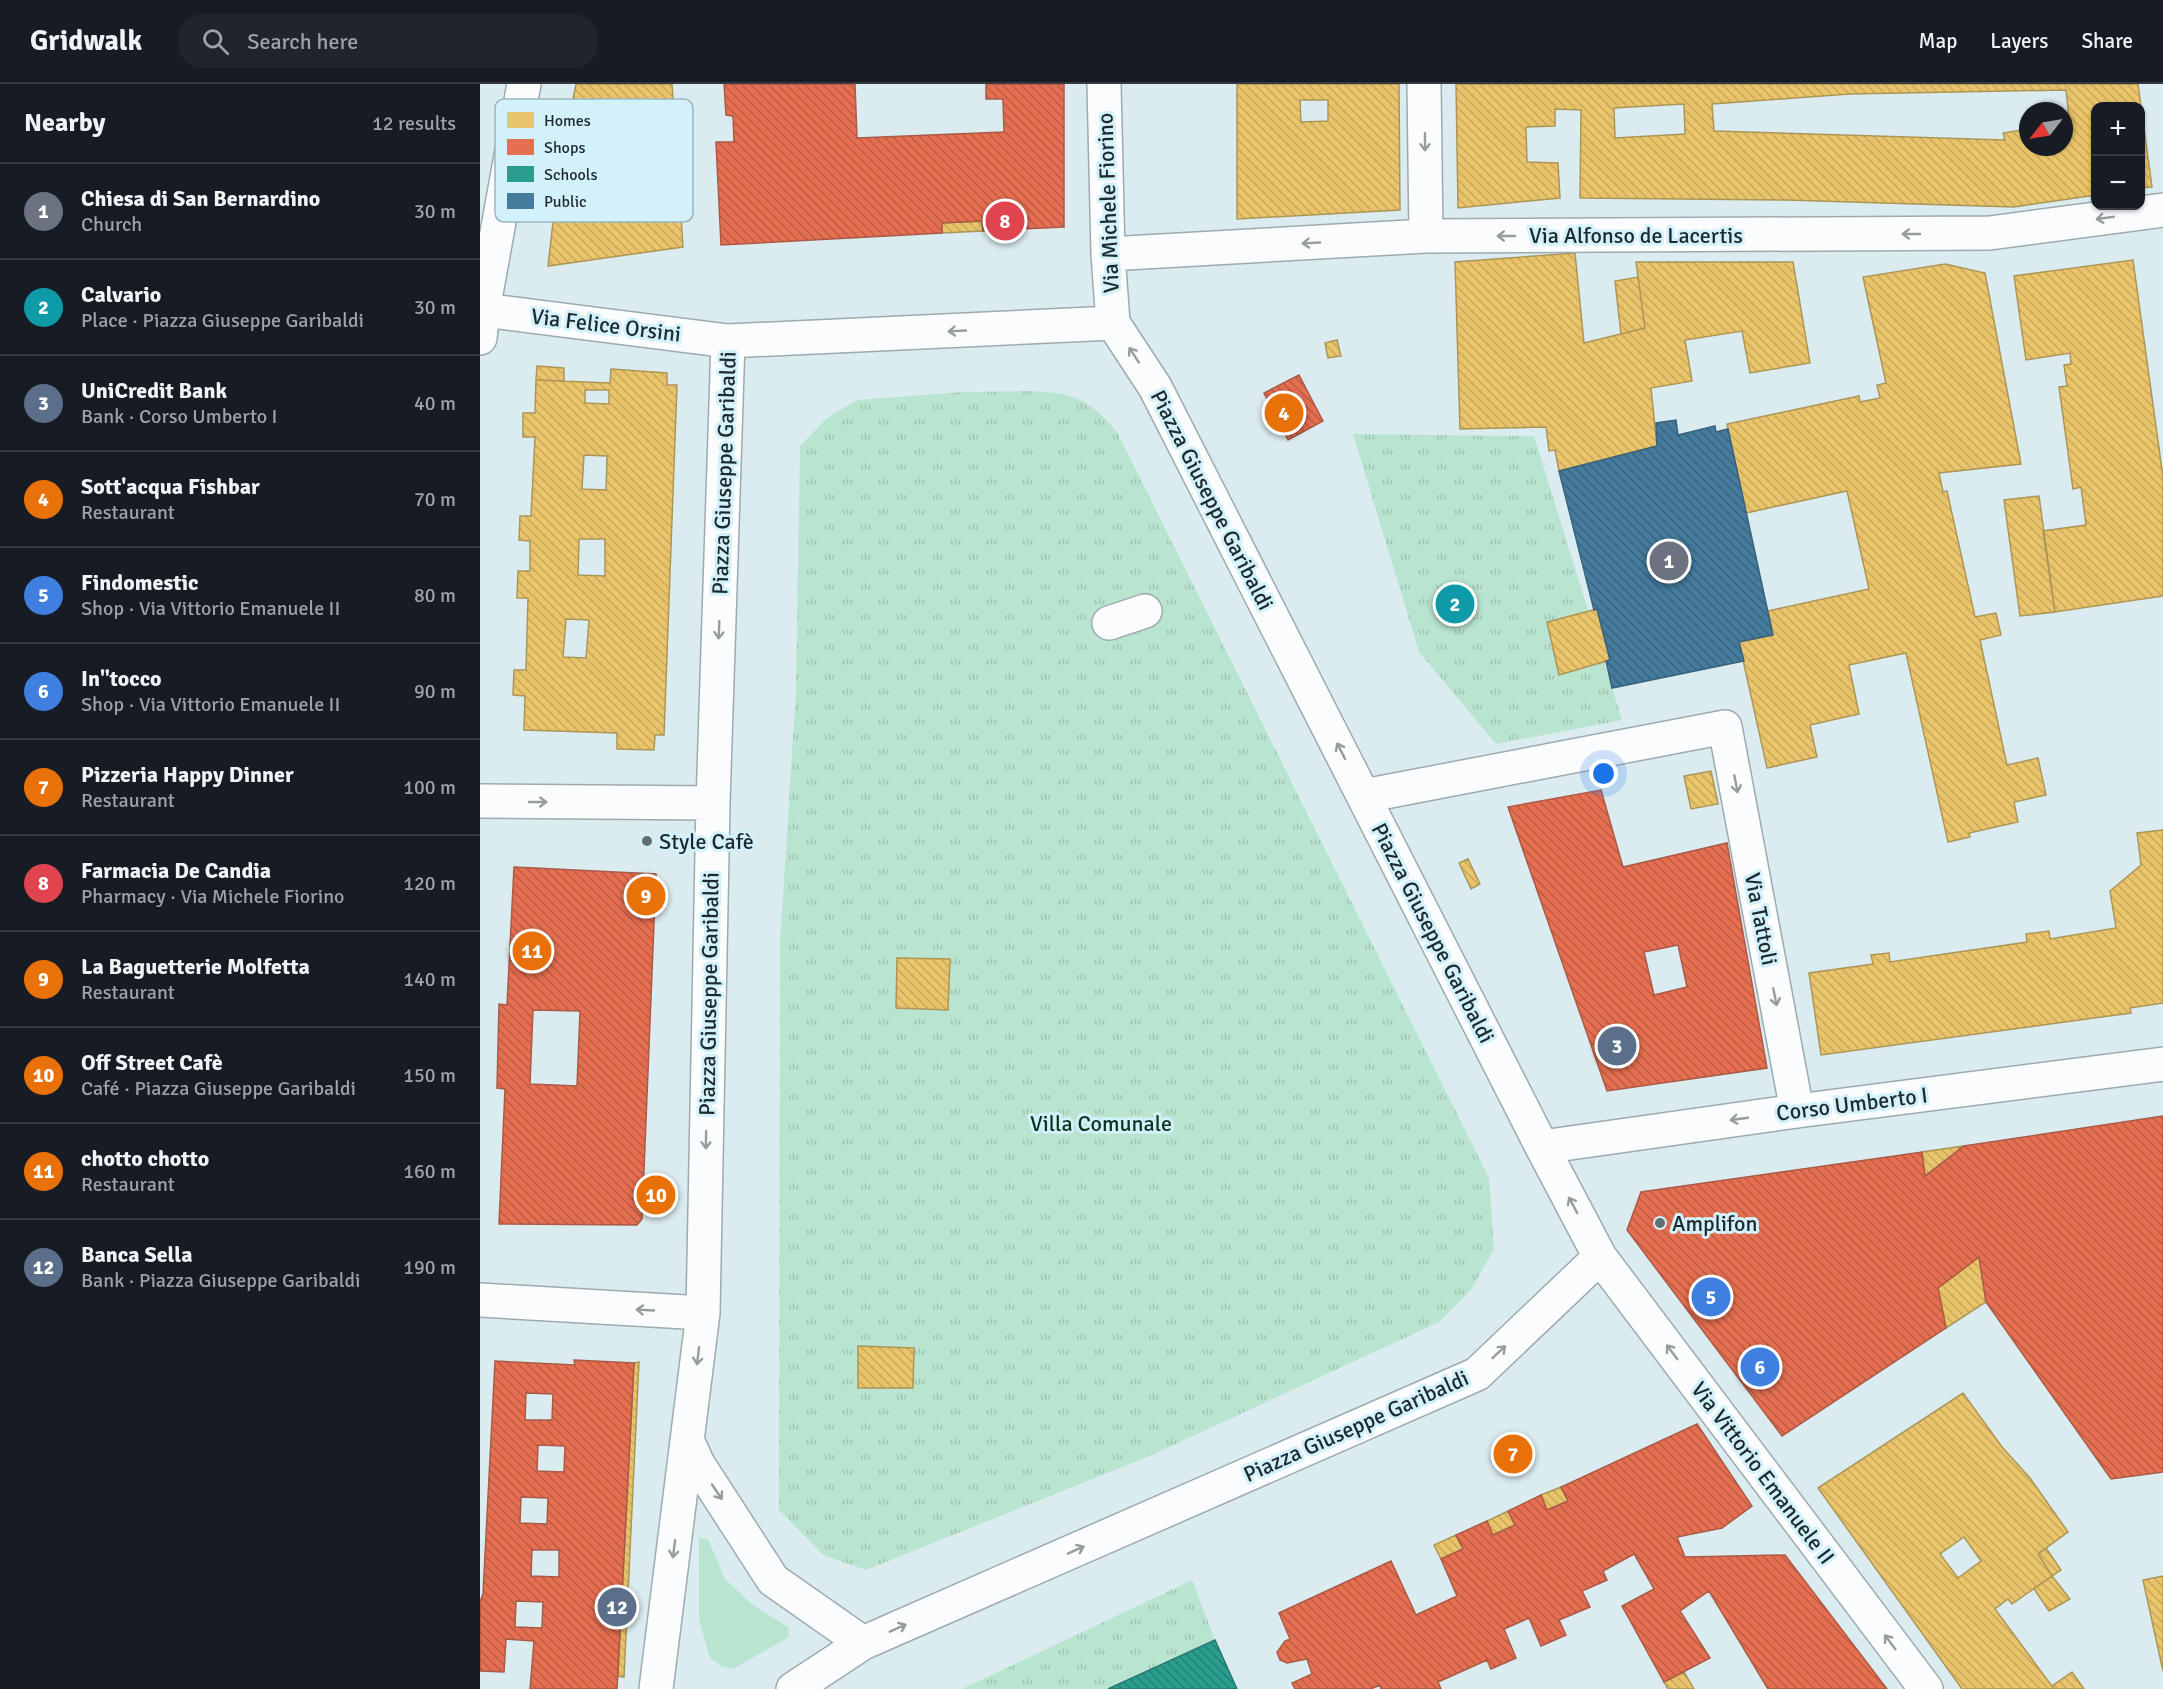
<!DOCTYPE html>
<html lang="en">
<head>
<meta charset="utf-8">
<style>
	:root { --surface:#171b24; --page:#20242c; --text:#f1f3f6; --muted:#9ea1a6; --line:#363941; --accent:#606d71 }
	body { margin:0; font-family:Signika,sans-serif; background:var(--page); color:var(--text) }
	.controls { position:absolute; right:18px; top:18px; display:grid; overflow:hidden; border-radius:12px; box-shadow:0 2px 4px #0004 }
	.controls button { width:54px; height:54px; display:grid; place-items:center; padding:0; border:0; border-bottom:2px solid var(--line); background:var(--surface); color:var(--text); font:30px sans-serif }
	.compass { position:absolute; left:1539px; top:18px; width:54px; height:54px; border-radius:50%; background:var(--surface); box-shadow:0 2px 4px #0004; rotate:239deg }
	.you { position:absolute; left:1124px; top:690px; width:21px; height:21px; margin:-15px; border:4px solid #fff; border-radius:50%; background:#1a73e8; box-shadow:0 0 0 9px #1a73e833 }
	.badge { display:grid; place-items:center; width:39px; height:39px; border-radius:50%; background:var(--accent); color:#fff; font-size:20px; font-weight:700 }
	.pin { position:absolute; translate:-50% -50%; border:3px solid #fff; box-shadow:0 2px 6px #0006 }
	.list { margin:0; padding:0; list-style:none }
	h2 { display:flex; justify-content:space-between; align-items:center; height:78px; margin:0; padding:0 24px; font-size:26px }
	h2 small { font-size:20px; font-weight:400; color:var(--muted) }
	.list li { display:grid; grid-template-columns:39px 1fr auto; gap:18px; align-items:center; box-sizing:border-box; height:96px; padding:0 24px; border-top:2px solid var(--line) }
	.list b { display:block; font-size:22px; white-space:nowrap }
	.list p { margin:0; font-size:20px; white-space:nowrap; color:var(--muted) }
	.list em { font-size:20px; font-style:normal; color:var(--muted) }
	.icon { flex:none; width:33px; height:33px; fill:none; stroke:currentColor; stroke-width:2; stroke-linecap:round; stroke-linejoin:round }
	.map { position:relative; flex:none; width:1683px; height:1605px; overflow:hidden }
	header { display:flex; align-items:center; gap:36px; box-sizing:border-box; height:84px; padding:0 30px; background:var(--surface); border-bottom:2px solid var(--line) }
	header strong { font-size:28px }
	nav { display:flex; gap:33px; margin-inline-start:auto; font-size:21px }
	.search { width:420px; height:54px; background:var(--page); display:flex; align-items:center; gap:15px; box-sizing:border-box; padding:0 21px; border-radius:24px; color:var(--muted); font-size:22px }
	main { display:flex }
	aside { flex:1; background:var(--surface) }
	.map>svg:first-child { display:block }
</style>
</head>
<body>
<header>
<strong>Gridwalk</strong>
<div class="search"><svg class="icon" aria-label="search" viewBox="0 0 24 24"><circle cx="10" cy="10" r="6"/><path d="M15 15l6 6"/></svg>Search here</div>
<nav><a>Map</a><a>Layers</a><a>Share</a></nav>
</header>
<main>
<aside>
<h2>Nearby<small>12 results</small></h2>
<ul class="list">
<li><span class="badge" style="background:#6b7280">1</span><div><b>Chiesa di San Bernardino</b><p>Church</p></div><em>30 m</em></li>
<li><span class="badge" style="background:#0f9aa8">2</span><div><b>Calvario</b><p>Place · Piazza Giuseppe Garibaldi</p></div><em>30 m</em></li>
<li><span class="badge" style="background:#5c6f8a">3</span><div><b>UniCredit Bank</b><p>Bank · Corso Umberto I</p></div><em>40 m</em></li>
<li><span class="badge" style="background:#e8710a">4</span><div><b>Sott'acqua Fishbar</b><p>Restaurant</p></div><em>70 m</em></li>
<li><span class="badge" style="background:#3f7fe0">5</span><div><b>Findomestic</b><p>Shop · Via Vittorio Emanuele II</p></div><em>80 m</em></li>
<li><span class="badge" style="background:#3f7fe0">6</span><div><b>In&quot;tocco</b><p>Shop · Via Vittorio Emanuele II</p></div><em>90 m</em></li>
<li><span class="badge" style="background:#e8710a">7</span><div><b>Pizzeria Happy Dinner</b><p>Restaurant</p></div><em>100 m</em></li>
<li><span class="badge" style="background:#e0444e">8</span><div><b>Farmacia De Candia</b><p>Pharmacy · Via Michele Fiorino</p></div><em>120 m</em></li>
<li><span class="badge" style="background:#e8710a">9</span><div><b>La Baguetterie Molfetta</b><p>Restaurant</p></div><em>140 m</em></li>
<li><span class="badge" style="background:#e8710a">10</span><div><b>Off Street Cafè</b><p>Café · Piazza Giuseppe Garibaldi</p></div><em>150 m</em></li>
<li><span class="badge" style="background:#e8710a">11</span><div><b>chotto chotto</b><p>Restaurant</p></div><em>160 m</em></li>
<li><span class="badge" style="background:#5c6f8a">12</span><div><b>Banca Sella</b><p>Bank · Piazza Giuseppe Garibaldi</p></div><em>190 m</em></li>
</ul>
</aside>
<div class="map">
<svg width="1683" height="1605" viewBox="0 0 1683 1605">
	<defs>
		<pattern id="park-tufts" width="24" height="20" patternUnits="userSpaceOnUse" patternTransform="scale(1.5)"><rect width="24" height="20" fill="#b9e5d0"/><path d="M3 7l-1-3M5 7V3M7 7l1-3M15 17l-1-3M17 17v-4M19 17l1-3" fill="none" stroke="#9fc4b3"/></pattern>
		<pattern id="homes-back-hatch" width="6" height="6" patternUnits="userSpaceOnUse" patternTransform="scale(1.5)"><rect width="6" height="6" fill="#e9c46a"/><path d="M-1 5l2 2M0 0l6 6M5-1l2 2" fill="none" stroke="#c7a85c"/></pattern>
		<pattern id="shops-back-hatch" width="6" height="6" patternUnits="userSpaceOnUse" patternTransform="scale(1.5)"><rect width="6" height="6" fill="#e76f51"/><path d="M-1 5l2 2M0 0l6 6M5-1l2 2" fill="none" stroke="#bb5b43"/></pattern>
		<pattern id="schools-back-hatch" width="6" height="6" patternUnits="userSpaceOnUse" patternTransform="scale(1.5)"><rect width="6" height="6" fill="#2a9d8f"/><path d="M-1 5l2 2M0 0l6 6M5-1l2 2" fill="none" stroke="#238075"/></pattern>
		<pattern id="public-back-hatch" width="6" height="6" patternUnits="userSpaceOnUse" patternTransform="scale(1.5)"><rect width="6" height="6" fill="#457b9d"/><path d="M-1 5l2 2M0 0l6 6M5-1l2 2" fill="none" stroke="#396580"/></pattern>
	</defs>
	<rect width="100%" height="100%" fill="#dbecf1"/>
	<path fill="#b9e5d0" d="M219,1454L228,1455L245,1495L273,1521L308,1543L309,1553L253,1585L242,1583L230,1574L219,1536Z"/>
	<path fill="url(#park-tufts)" d="M548,307C593,309 608,313 637,348L1009,1094L1014,1165L991,1206L959,1238L672,1371L386,1486L343,1471L299,1426L300,860L316,605L320,362L347,334L377,316L482,308Z
		M873,350L1054,352L1142,636L1016,660L939,568Z
		M712,1496L735,1556L629,1605H482Z"/>
	<path fill="url(#homes-back-hatch)" stroke="#ac9657" stroke-width="1.5" fill-rule="evenodd" d="M96,0H192L203,163L68,182L79,86Z
		M757,0H919L920,126L757,135ZM820,16H848V37L821,38Z
		M976,0H1658L1672,103L1660,104V22H1616V111L1534,123L1306,116L1100,114L1101,26L1075,25V42L1046,43L1047,78L1078,79L1080,114L978,124ZM1586,6L1590,44L1584,45V63H1548V45L1523,49L1525,56L1234,47L1232,20L1370,10ZM1204,20L1205,50L1135,54L1134,24Z
		M502,137L503,147L462,149V139Z
		M1095,169L1104,259L1165,244L1156,178H1313L1330,279L1270,289L1262,247L1205,256L1212,297L1171,304L1177,362L1079,387L1075,366L1069,367L1066,343L980,345L975,178Z
		M1653,176L1683,393V512L1575,528L1563,447L1606,441L1601,403L1593,405L1579,303L1587,302L1584,281L1591,280L1590,269L1546,276L1534,192Z
		M1465,180L1505,189L1541,380L1459,389L1463,408L1467,407L1495,533L1516,529L1521,551L1500,556L1527,681L1558,674L1566,711L1534,718L1538,738L1489,749L1490,753L1468,758L1426,569L1369,581L1379,630L1330,641L1337,673L1287,684L1259,558L1293,551L1288,527L1389,505L1367,407L1266,429L1247,340L1379,312L1380,318L1400,314L1397,301L1406,299L1383,193Z
		M1158,193L1165,244L1141,250L1135,197Z
		M857,256L861,272L848,274L845,259Z
		M57,282L84,284V297L56,296Z
		M131,285L187,289V301H197L184,651H175L174,666L137,665V649L44,646L45,612L33,611L34,586H46L48,514H37L38,487H50V457L39,456L40,432H51L55,353H43V329H55L56,296L130,299ZM105,306H129V320L105,319ZM104,371L127,372L126,406L102,405ZM99,455H125V492L98,491ZM86,535L109,536L106,574L83,573Z
		M1559,412L1575,528L1540,532L1524,416Z
		M1117,525L1130,576L1079,591L1067,538Z
		M1231,687L1238,720L1211,725L1204,692Z
		M1683,746V919L1650,924L1651,929L1341,971L1329,889L1393,880L1391,871L1409,869L1410,878L1547,858L1546,850L1569,847L1570,855L1636,844L1630,807L1661,781L1657,749Z
		M988,775L1000,800L991,805L979,779Z
		M417,874L470,875L468,926L416,924Z
		M1484,1062L1445,1092L1442,1068Z
		M1499,1173L1506,1218L1466,1244L1458,1204Z
		M378,1262L434,1264L433,1304H378Z
		M159,1278L144,1593L138,1592L154,1279Z
		M1483,1309L1522,1363L1550,1394L1588,1448L1558,1470L1572,1492L1532,1520L1528,1515L1515,1525L1574,1605H1482L1338,1404ZM1484,1453L1501,1477L1478,1494L1460,1470Z
		M1081,1403L1088,1417L1067,1426L1061,1411Z
		M1028,1427L1035,1441L1013,1451L1007,1437Z
		M976,1451L983,1465L961,1475L954,1461Z
		M1566,1464L1581,1486L1572,1492L1558,1470Z
		M1572,1492L1590,1515L1569,1527L1554,1505Z
		M1683,1492V1587L1663,1496Z
		M1204,1588L1214,1605H1188L1184,1598Z
		M1592,1588L1604,1605H1574L1572,1602Z"/>
	<path fill="url(#shops-back-hatch)" stroke="#aa5a46" stroke-width="1.5" fill-rule="evenodd" d="M244,0H375L377,54L524,48L523,15H506V0H584V143L503,147L502,137L462,139V149L241,161L236,58H254L253,32L246,31Z
		M819,291L843,337L808,356L784,309Z
		M1121,706L1143,783L1247,759L1287,984L1127,1007L1028,723ZM1198,861L1207,903L1174,911L1164,868Z
		M34,783L176,790L162,1135L157,1141L19,1140L25,1005L17,1004L19,920L27,921ZM53,926L100,927L97,1002L50,1000Z
		M1683,1032V1388L1631,1395L1506,1218L1499,1173L1458,1204L1466,1244L1302,1352L1147,1146L1161,1108L1442,1068L1445,1092L1484,1062Z
		M94,1276L154,1279L137,1605H50L54,1557L26,1555L24,1588L0,1587V1518L3,1510L15,1277L95,1281ZM46,1309L73,1310L72,1336H45ZM58,1361L85,1362L84,1388L57,1387ZM41,1413L68,1414L67,1440L40,1439ZM52,1466H79V1493L51,1492ZM36,1517L63,1518L62,1544L35,1543Z
		M1217,1340L1272,1422L1242,1444L1197,1453L1205,1473L1305,1471L1407,1605H1288L1229,1507L1200,1527L1230,1574L1184,1598L1142,1522L1174,1505L1154,1470L1123,1487L1127,1496L1102,1507L1110,1523L1079,1536L1086,1551L1061,1562L1049,1534L1024,1545L1036,1574L1011,1585L1007,1576L958,1598L961,1605H901L900,1601L891,1605H815L812,1599L832,1590L827,1575L807,1579L800,1576L797,1568L805,1557L810,1555L799,1529L911,1477L936,1531L977,1512L961,1475L983,1465L976,1451L1007,1437L1013,1451L1035,1441L1028,1427L1061,1411L1067,1426L1088,1417L1081,1403Z"/>
	<path fill="url(#schools-back-hatch)" stroke="#267a71" stroke-width="1.5" d="M735,1556L757,1605H628Z"/>
	<path fill="url(#public-back-hatch)" stroke="#39627b" stroke-width="1.5" d="M1196,336L1198,351L1235,342L1236,348L1248,345L1293,551L1259,558L1264,577L1132,604L1126,577L1130,576L1117,525L1114,526L1079,387L1177,362L1176,339Z"/>
	<g fill="none" stroke-linecap="round" stroke-linejoin="round">
		<defs>
			<path id="minor" d="M624,0L628,170L633,239
				M944,0L946,152
				M628,170L946,152L1510,149L1683,126
				M3,226L248,257L633,239L675,303L1062,1063L1120,1173L1446,1605
				M0,254L3,226L44,0
				M629,539L665,527
				M884,712L1245,643L1317,1027
				M0,717L233,719
				M1062,1063L1317,1027L1683,980
				M0,1216L223,1229
				M208,1358L218,1380L293,1496L383,1559
				M176,1605L223,1229L233,719L248,257
				M313,1605L383,1559L997,1290L1120,1173"/>
		</defs>
		<use href="#minor" stroke="#9daaae" stroke-width="36"/>
		<use href="#minor" stroke="#fafcfd" stroke-width="33"/>
	</g>
	<defs><path id="oneway-shaft" d="M-6 0H5M1.5-3L5.5 0L1.5 3" fill="none" stroke-width="1.6" stroke-linecap="round" stroke-linejoin="round" transform="scale(1.5)"/></defs>
	<g stroke="#979d9f">
		<use href="#oneway-shaft" transform="translate(945 58) rotate(90)"/>
		<use href="#oneway-shaft" transform="translate(1625 134) rotate(172)"/>
		<use href="#oneway-shaft" transform="translate(1431 150) rotate(180)"/>
		<use href="#oneway-shaft" transform="translate(1026 152) rotate(180)"/>
		<use href="#oneway-shaft" transform="translate(831 159) rotate(177)"/>
		<use href="#oneway-shaft" transform="translate(477 247) rotate(177)"/>
		<use href="#oneway-shaft" transform="translate(654 271) rotate(-123)"/>
		<use href="#oneway-shaft" transform="translate(239 546) rotate(92)"/>
		<use href="#oneway-shaft" transform="translate(861 667) rotate(-117)"/>
		<use href="#oneway-shaft" transform="translate(1256 700) rotate(79)"/>
		<use href="#oneway-shaft" transform="translate(58 718)"/>
		<use href="#oneway-shaft" transform="translate(1295 913) rotate(79)"/>
		<use href="#oneway-shaft" transform="translate(1259 1035) rotate(172)"/>
		<use href="#oneway-shaft" transform="translate(226 1056) rotate(91)"/>
		<use href="#oneway-shaft" transform="translate(1093 1121) rotate(-118)"/>
		<use href="#oneway-shaft" transform="translate(165 1226) rotate(-177)"/>
		<use href="#oneway-shaft" transform="translate(1019 1268) rotate(-43)"/>
		<use href="#oneway-shaft" transform="translate(1192 1268) rotate(-127)"/>
		<use href="#oneway-shaft" transform="translate(218 1272) rotate(97)"/>
		<use href="#oneway-shaft" transform="translate(237 1408) rotate(56)"/>
		<use href="#oneway-shaft" transform="translate(194 1465) rotate(97)"/>
		<use href="#oneway-shaft" transform="translate(596 1466) rotate(-24)"/>
		<use href="#oneway-shaft" transform="translate(418 1544) rotate(-24)"/>
		<use href="#oneway-shaft" transform="translate(1410 1558) rotate(-127)"/>
	</g>
	<g fill="#606d71" stroke="#d2f1fa" stroke-width="2">
		<circle cx="167" cy="757" r="6"/>
		<circle cx="1180" cy="1139" r="6"/>
	</g>
	<g text-anchor="middle" dominant-baseline="central" stroke-width="6" stroke-linejoin="round" paint-order="stroke">
		<g font-size="22" fill="#1d292c" stroke="#d2f1fa">
			<text transform="translate(628 119) rotate(-92)">Via Michele Fiorino</text>
			<text x="1156" y="151">Via Alfonso de Lacertis</text>
			<text transform="translate(126 241) rotate(7)">Via Felice Orsini</text>
			<text transform="translate(244 389) rotate(-88)">Piazza Giuseppe Garibaldi</text>
			<text transform="translate(732 416) rotate(63)">Piazza Giuseppe Garibaldi</text>
			<text transform="translate(1281 835) rotate(79)">Via Tattoli</text>
			<text transform="translate(953 849) rotate(63)">Piazza Giuseppe Garibaldi</text>
			<text transform="translate(229 910) rotate(-89)">Piazza Giuseppe Garibaldi</text>
			<text transform="translate(1372 1020) rotate(-7)">Corso Umberto I</text>
			<text transform="translate(876 1342) rotate(-24)">Piazza Giuseppe Garibaldi</text>
			<text transform="translate(1283 1389) rotate(53)">Via Vittorio Emanuele II</text>
		</g>
		<g font-size="22" fill="#1d292c" stroke="#d2f1fa" text-anchor="start">
			<text x="179" y="757">Style Cafè</text>
			<text x="1192" y="1139">Amplifon</text>
		</g>
		<g font-size="22" fill="#0a351f" stroke="#d2f1fa">
			<text x="621" y="1039">Villa Comunale</text>
		</g>
	</g>
	<rect x="15" y="15" width="198" height="123" rx="9" fill="#d2f1fa" stroke="#9cb5bc" stroke-width="1.5"/>
	<rect x="27" y="28" width="27" height="16" fill="#e9c46a"/>
	<rect x="27" y="55" width="27" height="16" fill="#e76f51"/>
	<rect x="27" y="82" width="27" height="16" fill="#2a9d8f"/>
	<rect x="27" y="109" width="27" height="16" fill="#457b9d"/>
	<g font-size="16" fill="#1d292c">
		<text x="64" y="42">Homes</text>
		<text x="64" y="69">Shops</text>
		<text x="64" y="96">Schools</text>
		<text x="64" y="123">Public</text>
	</g>
</svg>
<div class="controls">
<button>+</button>
<button>−</button>
</div>
<svg class="compass" viewBox="-18 -18 36 36"><path d="M0-13l5 13h-10z" fill="#e53935"/><path d="M0 13l5-13h-10z" fill="#9ea1a6"/></svg>
<div class="you"></div>
<div class="pin badge" style="left:1189px;top:477px;background:#6b7280">1</div>
<div class="pin badge" style="left:975px;top:520px;background:#0f9aa8">2</div>
<div class="pin badge" style="left:1137px;top:962px;background:#5c6f8a">3</div>
<div class="pin badge" style="left:804px;top:329px;background:#e8710a">4</div>
<div class="pin badge" style="left:1231px;top:1213px;background:#3f7fe0">5</div>
<div class="pin badge" style="left:1280px;top:1283px;background:#3f7fe0">6</div>
<div class="pin badge" style="left:1033px;top:1370px;background:#e8710a">7</div>
<div class="pin badge" style="left:525px;top:137px;background:#e0444e">8</div>
<div class="pin badge" style="left:166px;top:812px;background:#e8710a">9</div>
<div class="pin badge" style="left:176px;top:1111px;background:#e8710a">10</div>
<div class="pin badge" style="left:52px;top:867px;background:#e8710a">11</div>
<div class="pin badge" style="left:137px;top:1523px;background:#5c6f8a">12</div>
</div>
</main>
</body>
</html>
